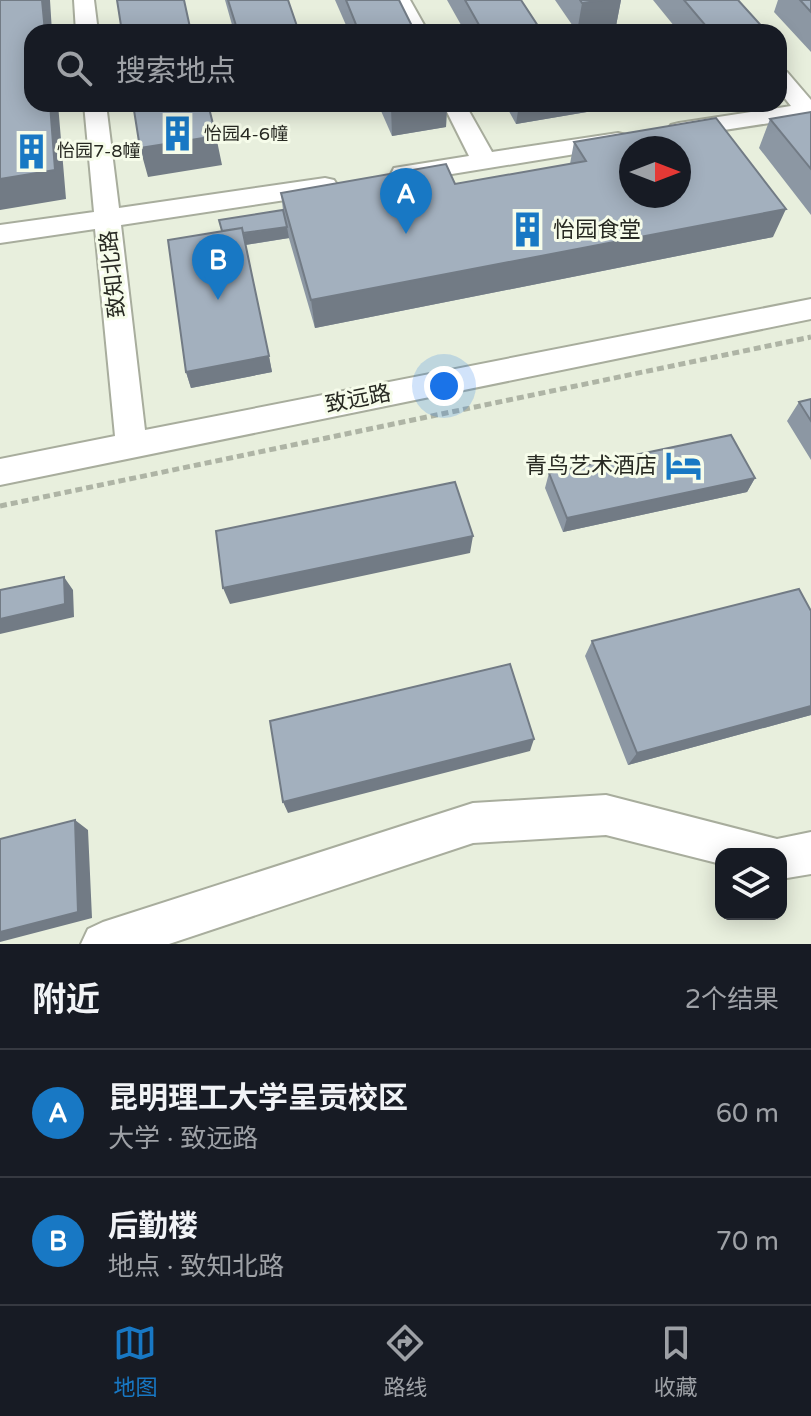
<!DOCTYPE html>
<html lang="zh">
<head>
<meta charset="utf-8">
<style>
	:root { --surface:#171b24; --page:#242831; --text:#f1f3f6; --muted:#9ea1a6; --line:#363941; --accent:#1878c4 }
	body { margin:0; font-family:"Varela Round","Noto Sans SC",sans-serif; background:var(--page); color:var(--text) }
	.controls { position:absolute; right:24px; bottom:24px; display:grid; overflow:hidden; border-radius:16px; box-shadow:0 4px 20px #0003 }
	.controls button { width:72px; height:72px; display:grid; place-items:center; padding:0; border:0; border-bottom:2px solid var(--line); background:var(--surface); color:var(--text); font:40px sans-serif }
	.compass { position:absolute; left:619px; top:136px; width:72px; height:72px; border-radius:50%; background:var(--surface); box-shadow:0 4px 20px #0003; rotate:90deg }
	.you { position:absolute; left:444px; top:386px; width:28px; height:28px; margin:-20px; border:6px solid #fff; border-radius:50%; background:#1a73e8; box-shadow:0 0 0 12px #1a73e833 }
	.badge { display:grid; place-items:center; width:52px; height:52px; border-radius:50%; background:var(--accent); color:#fff; font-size:26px; font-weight:700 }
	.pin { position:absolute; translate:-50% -66px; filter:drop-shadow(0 2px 4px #0008) }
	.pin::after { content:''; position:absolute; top:42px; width:28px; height:24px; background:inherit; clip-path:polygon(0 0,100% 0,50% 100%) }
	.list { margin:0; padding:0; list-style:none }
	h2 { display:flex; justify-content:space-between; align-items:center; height:104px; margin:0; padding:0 32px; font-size:34px }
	h2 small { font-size:26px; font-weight:400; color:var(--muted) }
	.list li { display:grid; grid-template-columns:52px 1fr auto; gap:24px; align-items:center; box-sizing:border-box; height:128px; padding:0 32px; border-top:2px solid var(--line) }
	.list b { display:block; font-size:30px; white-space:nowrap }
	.list p { margin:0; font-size:26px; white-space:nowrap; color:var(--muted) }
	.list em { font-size:26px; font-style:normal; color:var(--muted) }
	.icon { flex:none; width:44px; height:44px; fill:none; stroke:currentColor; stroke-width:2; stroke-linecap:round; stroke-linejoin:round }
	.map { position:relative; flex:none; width:811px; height:944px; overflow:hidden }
	.search { position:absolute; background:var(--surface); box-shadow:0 4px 20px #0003; left:24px; right:24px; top:24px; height:88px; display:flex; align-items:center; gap:20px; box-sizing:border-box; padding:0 28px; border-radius:24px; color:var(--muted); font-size:30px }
	.sheet { height:360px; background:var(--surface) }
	nav { display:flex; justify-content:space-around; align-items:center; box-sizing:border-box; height:112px; border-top:2px solid var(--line); background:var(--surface); font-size:22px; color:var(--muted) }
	nav a { display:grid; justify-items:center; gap:4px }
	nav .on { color:var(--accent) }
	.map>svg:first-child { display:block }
</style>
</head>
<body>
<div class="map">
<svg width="811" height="944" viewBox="0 0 811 944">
	<rect width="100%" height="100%" fill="#e8efdd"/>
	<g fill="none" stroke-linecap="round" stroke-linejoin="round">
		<defs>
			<path id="minor" d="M74,0H94L98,32H76Z
				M390,0H410L428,32H406Z
				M779,70L787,72L811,100V121L802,118L679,137L671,135L667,130L671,125L679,123L791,106L779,91Z
				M84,104H106L119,208L325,178L334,180L338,186L334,192L325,194L121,225L145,430L811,299V319L0,485V459L115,436L95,229L0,243V225L94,212Z
				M443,104H465L492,152L618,133L626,135L630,140L626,145L618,147L403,182L394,180L391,174L394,168L469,156Z
				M606,795L777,839L811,832V874L781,879V854H721V864L606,835L473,843L169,944H81L88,929L103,922L473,803Z"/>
		</defs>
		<use href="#minor" stroke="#a8ad9d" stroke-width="4"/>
		<path stroke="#aeb4a5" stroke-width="5" stroke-dasharray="7 4" stroke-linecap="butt" d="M0,506L811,337"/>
		<use href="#minor" fill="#fff" fill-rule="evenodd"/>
	</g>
	<path fill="#8c97a3" d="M225,0H288L299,32H234Z
		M335,0H399L415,32H349Z
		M447,0H521L542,32H465Z
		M555,0H621L616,26L577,32Z
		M653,0H738L767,32H679Z
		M778,0H811V52L774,12Z
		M378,104H447L446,127L392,136Z
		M505,104H634L516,124Z
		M811,112V215L759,148L770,119Z
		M574,142L773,237L315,328L288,235L289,238L246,245L272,372L191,388L186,372L222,231L283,210L281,193L455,184L570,164Z
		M811,399V460L787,421L799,402Z
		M549,473L755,478L747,492L563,532L545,488Z
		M811,611V715L628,765L585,656L592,641Z"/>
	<path fill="#727b85" d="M42,0H50L52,32H45Z
		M604,0H621L616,26L577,32L582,3Z
		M779,51H784L779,64Z
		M50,104H58L66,199L0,210V179Z
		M411,104H447L446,127L392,136L391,107Z
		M519,104H634L516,124Z
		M216,136L222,165L148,177L140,148Z
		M786,209L773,237L315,328L311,300Z
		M287,227L289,238L225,248L223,237Z
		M269,356L272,372L191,388L186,372Z
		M755,478L747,492L563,532L567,518Z
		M473,536L470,553L230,604L223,588Z
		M64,577L73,590L74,617L0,634V619Z
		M811,706V715L628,765L637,753Z
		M534,739L530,751L288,813L283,802Z
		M75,820L88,830L92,918L0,942V932Z"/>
	<path fill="#a3b0be" stroke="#727b85" stroke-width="2" fill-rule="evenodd" d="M0,0H42L45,32H32V104H50L55,170L0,179Z
		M117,0H184L191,32H122Z
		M228,0H288L299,32H238Z
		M346,0H399L415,32H359Z
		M465,0H521L542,32H483Z
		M580,0H604L582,3Z
		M684,0H738L767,32H711Z
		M800,0H811V12Z
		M133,104H208L216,136L140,148Z
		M390,104H411L391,107Z
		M811,112V169L770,119Z
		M716,118L786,209L311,300L281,193L446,164L455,184L586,161L574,142ZM631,148H679V196H631Z
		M283,210L287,227L243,233L242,228L222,231L219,220Z
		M242,228L269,356L186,372L168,240Z
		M811,399V421L799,402Z
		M731,435L755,478L567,518L549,473Z
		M455,482L473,536L223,588L216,531Z
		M64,577L65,604L0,619V590Z
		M799,589L811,611V706L637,753L592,641Z
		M510,664L534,739L283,802L270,721Z
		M75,820L78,912L0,932V839Z"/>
	<defs>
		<symbol id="building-bare" viewBox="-9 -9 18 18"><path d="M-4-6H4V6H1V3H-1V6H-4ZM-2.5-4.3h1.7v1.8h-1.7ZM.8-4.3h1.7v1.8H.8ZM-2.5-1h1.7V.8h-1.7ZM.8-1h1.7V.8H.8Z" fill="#1878c4" stroke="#f6fcea" stroke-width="2.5" paint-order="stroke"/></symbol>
		<symbol id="hotel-bare" viewBox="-9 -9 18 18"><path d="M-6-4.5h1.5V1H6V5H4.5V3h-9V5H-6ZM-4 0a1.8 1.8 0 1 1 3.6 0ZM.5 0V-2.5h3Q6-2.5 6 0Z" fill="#1878c4" stroke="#f6fcea" stroke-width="2.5" paint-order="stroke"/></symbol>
	</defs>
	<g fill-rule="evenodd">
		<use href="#building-bare" x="152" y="108" width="51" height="51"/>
		<use href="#building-bare" x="6" y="126" width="51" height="51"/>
		<use href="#building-bare" x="502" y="204" width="51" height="51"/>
		<use href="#hotel-bare" x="658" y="440" width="51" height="51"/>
	</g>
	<g text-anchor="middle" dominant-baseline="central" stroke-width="6" stroke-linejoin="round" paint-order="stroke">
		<g font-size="18" fill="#272922" stroke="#f6fcea" text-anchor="start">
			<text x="204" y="134">怡园4-6幢</text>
			<text x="57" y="151">怡园7-8幢</text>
		</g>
		<g font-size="22" fill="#272922" stroke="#f6fcea" text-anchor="start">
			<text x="553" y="230">怡园食堂</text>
			<text x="657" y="466" text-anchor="end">青鸟艺术酒店</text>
		</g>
		<g font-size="22" fill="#272922" stroke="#f6fcea">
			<text transform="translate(113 274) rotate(-96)">致知北路</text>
			<text transform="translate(358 399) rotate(-11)">致远路</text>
		</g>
	</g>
</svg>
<div class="controls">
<button><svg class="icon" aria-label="layers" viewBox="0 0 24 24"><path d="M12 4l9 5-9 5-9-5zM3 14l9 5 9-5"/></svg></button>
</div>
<svg class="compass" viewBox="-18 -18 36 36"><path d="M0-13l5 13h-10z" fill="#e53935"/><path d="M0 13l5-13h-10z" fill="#9ea1a6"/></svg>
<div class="you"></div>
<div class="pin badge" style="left:406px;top:234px">A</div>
<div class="pin badge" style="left:218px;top:300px">B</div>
<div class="search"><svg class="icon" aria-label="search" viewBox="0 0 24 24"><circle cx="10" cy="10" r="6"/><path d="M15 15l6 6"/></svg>搜索地点</div>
</div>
<section class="sheet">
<h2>附近<small>2个结果</small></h2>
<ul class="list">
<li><span class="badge">A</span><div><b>昆明理工大学呈贡校区</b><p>大学 · 致远路</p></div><em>60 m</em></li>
<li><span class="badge">B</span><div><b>后勤楼</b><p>地点 · 致知北路</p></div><em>70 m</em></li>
</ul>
</section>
<nav>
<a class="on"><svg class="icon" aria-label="map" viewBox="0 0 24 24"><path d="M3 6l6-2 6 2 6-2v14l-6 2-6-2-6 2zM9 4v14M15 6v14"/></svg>地图</a>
<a><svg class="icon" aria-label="directions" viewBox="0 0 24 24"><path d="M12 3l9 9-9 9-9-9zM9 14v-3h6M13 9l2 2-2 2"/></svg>路线</a>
<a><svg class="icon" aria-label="saved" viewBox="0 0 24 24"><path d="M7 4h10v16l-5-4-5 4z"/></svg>收藏</a>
</nav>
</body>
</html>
